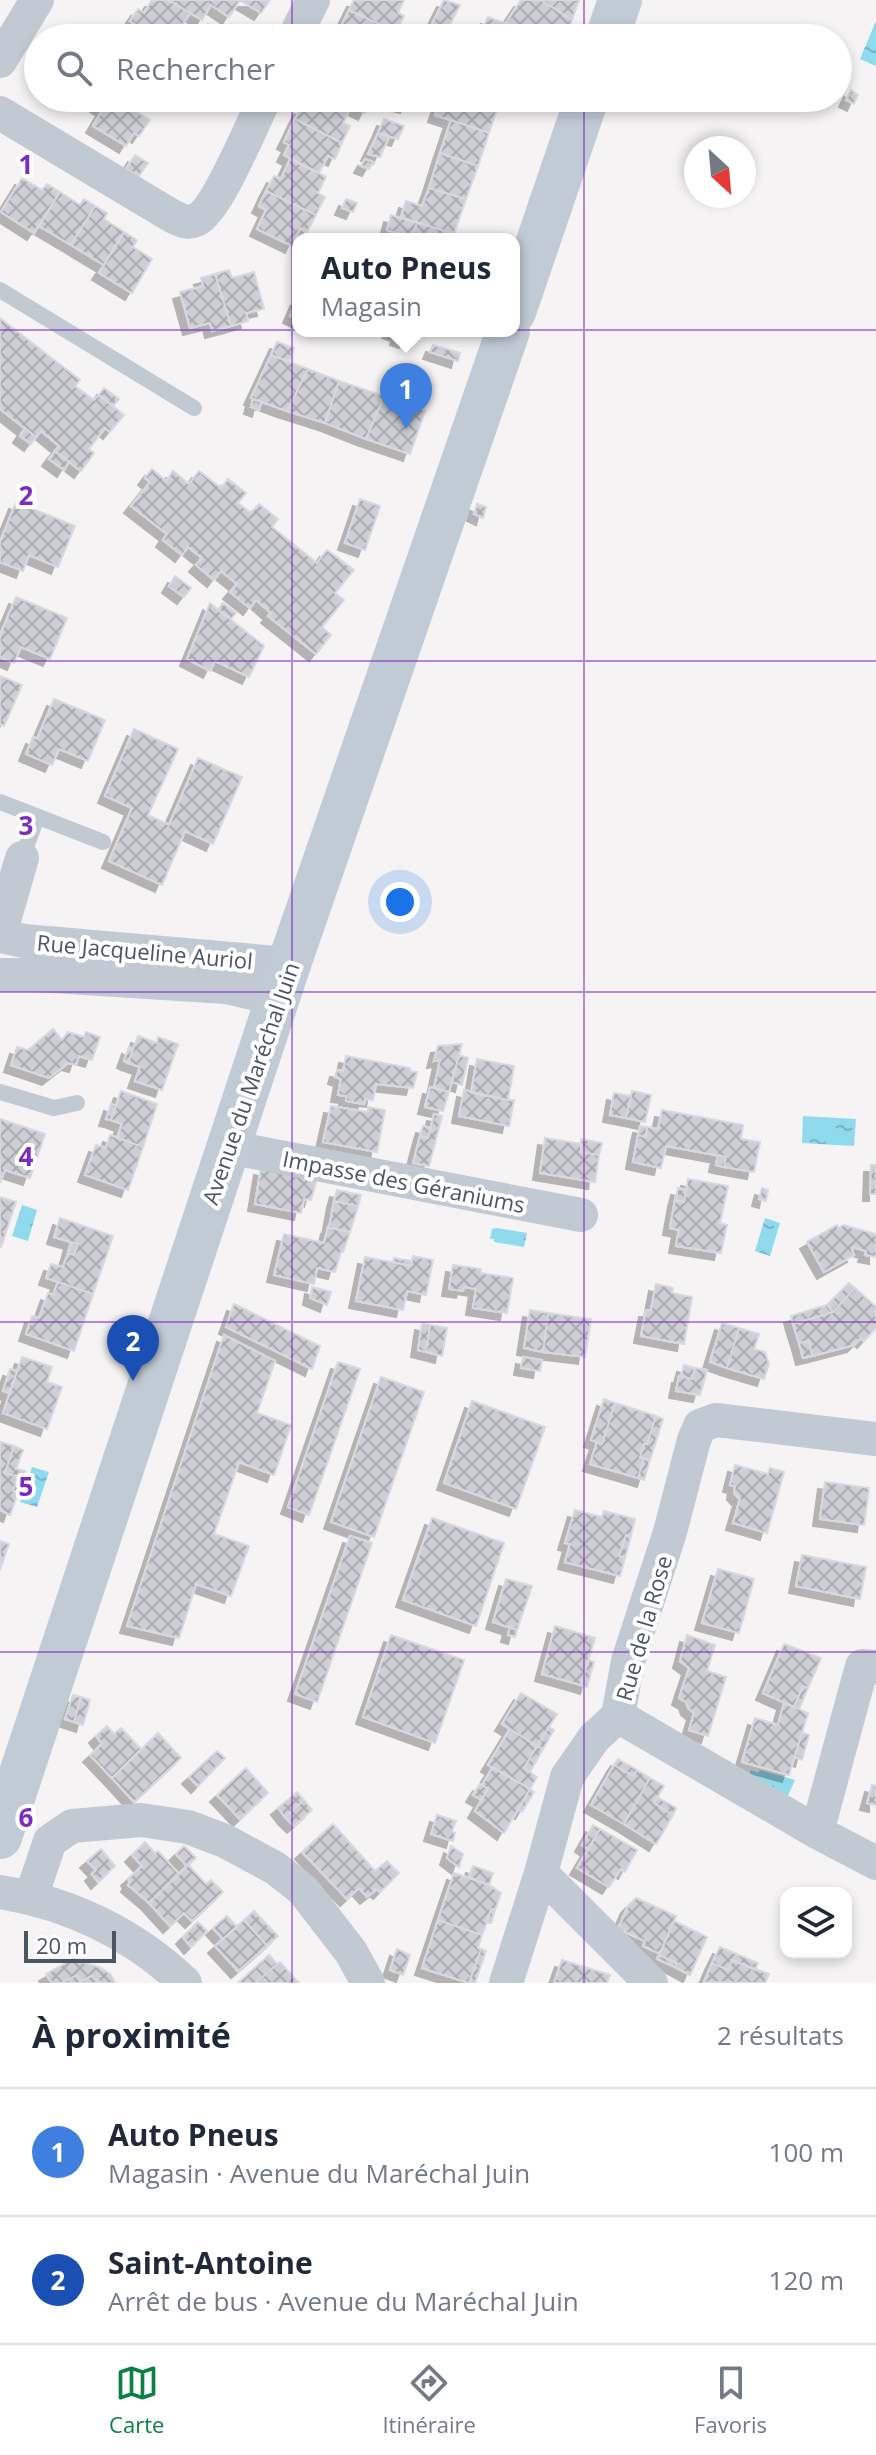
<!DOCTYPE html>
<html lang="fr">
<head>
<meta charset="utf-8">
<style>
	:root { --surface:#fff; --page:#f2f2f3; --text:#1f2937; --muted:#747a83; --line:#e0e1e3; --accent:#0b8043 }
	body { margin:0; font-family:"Open Sans",sans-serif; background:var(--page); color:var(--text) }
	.controls { position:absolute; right:24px; bottom:24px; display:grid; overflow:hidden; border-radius:16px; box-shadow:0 4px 12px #0003 }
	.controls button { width:72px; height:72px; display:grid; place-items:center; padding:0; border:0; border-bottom:2px solid var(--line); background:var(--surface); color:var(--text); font:40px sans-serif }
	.compass { position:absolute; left:684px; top:136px; width:72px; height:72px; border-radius:50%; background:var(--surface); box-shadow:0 4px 12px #0003; rotate:154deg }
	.scale { position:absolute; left:24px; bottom:20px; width:92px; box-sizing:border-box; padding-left:8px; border:4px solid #4a5661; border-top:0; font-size:22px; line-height:28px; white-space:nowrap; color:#4a5661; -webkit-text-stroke:6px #fff; paint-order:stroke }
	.you { position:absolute; left:400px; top:902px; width:28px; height:28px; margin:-20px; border:6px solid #fff; border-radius:50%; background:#1a73e8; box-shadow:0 0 0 12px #1a73e833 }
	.badge { display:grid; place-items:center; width:52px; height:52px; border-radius:50%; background:var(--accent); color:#fff; font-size:26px; font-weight:700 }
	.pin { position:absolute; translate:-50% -66px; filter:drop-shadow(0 2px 4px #0008) }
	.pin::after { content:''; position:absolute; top:42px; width:28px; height:24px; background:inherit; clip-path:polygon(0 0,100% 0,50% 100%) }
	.popup { position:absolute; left:292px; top:233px; width:228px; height:104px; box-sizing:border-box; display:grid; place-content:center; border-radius:16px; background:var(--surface); filter:drop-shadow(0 2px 6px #0005); font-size:26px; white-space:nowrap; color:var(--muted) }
	.popup b { font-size:30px; color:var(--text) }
	.popup::after { content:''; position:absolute; left:50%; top:100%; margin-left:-16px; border:16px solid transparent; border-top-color:var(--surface) }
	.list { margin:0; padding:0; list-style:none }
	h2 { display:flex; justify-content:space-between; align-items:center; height:104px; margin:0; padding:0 32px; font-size:34px }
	h2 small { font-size:26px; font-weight:400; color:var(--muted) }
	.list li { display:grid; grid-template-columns:52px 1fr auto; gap:24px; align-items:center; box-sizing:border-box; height:128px; padding:0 32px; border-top:2px solid var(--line) }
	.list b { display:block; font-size:30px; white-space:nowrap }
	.list p { margin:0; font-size:26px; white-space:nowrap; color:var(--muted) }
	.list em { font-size:26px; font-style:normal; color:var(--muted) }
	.icon { flex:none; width:44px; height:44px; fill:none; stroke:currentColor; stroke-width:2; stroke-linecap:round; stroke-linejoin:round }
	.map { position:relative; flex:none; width:876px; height:1983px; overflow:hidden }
	.search { position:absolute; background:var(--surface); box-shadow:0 4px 12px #0003; left:24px; right:24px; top:24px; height:88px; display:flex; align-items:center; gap:20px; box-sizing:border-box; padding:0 28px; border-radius:44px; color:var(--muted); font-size:30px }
	.sheet { height:360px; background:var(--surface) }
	nav { display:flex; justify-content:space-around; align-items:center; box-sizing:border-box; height:112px; border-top:2px solid var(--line); background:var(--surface); font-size:22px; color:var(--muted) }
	nav a { display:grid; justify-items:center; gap:4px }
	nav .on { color:var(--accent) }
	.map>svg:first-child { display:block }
</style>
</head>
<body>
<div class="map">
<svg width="876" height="1983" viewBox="0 0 876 1983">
	<defs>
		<pattern id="water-ripples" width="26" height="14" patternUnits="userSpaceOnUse" patternTransform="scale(2)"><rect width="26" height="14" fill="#90daee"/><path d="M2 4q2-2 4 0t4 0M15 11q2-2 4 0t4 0" fill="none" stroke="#78b4c4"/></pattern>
		<pattern id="building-cross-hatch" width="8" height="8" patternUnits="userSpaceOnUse" patternTransform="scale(2)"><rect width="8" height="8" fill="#cdcfd5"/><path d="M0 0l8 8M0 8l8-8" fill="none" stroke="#a8abb0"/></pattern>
		<filter id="shadow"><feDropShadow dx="-7" dy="7" stdDeviation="0" flood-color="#0004"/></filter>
	</defs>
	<rect width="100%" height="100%" fill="#f5f3f3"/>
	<path fill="url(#water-ripples)" d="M876,21V66L860,59Z
		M803,1116L856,1119L854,1146L802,1143Z
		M22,1205L37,1210L28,1241L12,1236Z
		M765,1218L780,1223L770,1256L755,1251Z
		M497,1228L527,1233L524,1247L494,1242V1239H490L492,1229Z
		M32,1467L49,1472L37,1507L20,1502Z
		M751,1770L758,1773L760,1770L795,1780L787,1798L749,1775Z"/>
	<path fill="url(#building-cross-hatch)" stroke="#d7d9de" stroke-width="2" filter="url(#shadow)" d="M152,0H168L190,13L180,29L185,33L182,38H156L130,21L138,9L144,13Z
		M169,0H240L229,17L211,5L202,20Z
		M239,0H270L261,13Z
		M354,0H404L398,13L404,16L396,32L349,10Z
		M444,0L460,5L443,38H425Z
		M521,0H541L572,20L566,38H542L506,23Z
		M541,0H579L572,20Z
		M349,10L396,32L393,38H341L347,26L342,24Z
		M488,17L533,34L532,38H492L495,31L484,26Z
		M208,24L223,34L221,38H200Z
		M143,30L156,38H138Z
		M851,90L858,95L854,104L846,100Z
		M101,98H114L150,120L139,136L134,133L126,146L93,126L103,109L97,105Z
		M114,98H145L137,112Z
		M311,98H335L351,106L343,123L350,126L342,143L295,119L301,107L306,109Z
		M335,98H373L365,113Z
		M395,98H411L407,106L393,102Z
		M441,98H492L500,100L489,133L435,115Z
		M295,119L342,143L335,159L328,156L319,173L284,155L289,145L284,142Z
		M384,119L404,126L398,139L378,133Z
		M451,120L489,133L478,166L440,153Z
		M378,133L389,137L380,157L368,154Z
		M440,153L478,166L466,199L429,188Z
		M135,155L148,163L139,176L126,169Z
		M290,159L326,177L318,193L325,197L316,215L266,191L274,176L281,179Z
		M365,159L373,162L369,169L361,166Z
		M22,178L42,190L47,184L60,192L34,233L1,212Z
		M429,188L466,199L454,234L401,217L406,201L422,206Z
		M266,191L316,215L307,232L300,228L292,246L257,229L266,210L259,206Z
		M60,192L80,205L84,199L95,206L71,245L39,226Z
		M346,199L357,203L353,212L342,208Z
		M95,206L107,213L104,219L124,232L104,265L71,245Z
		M391,215L417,223L411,238L387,230Z
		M417,222L454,234L452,239H411Z
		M124,232L137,240L133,247L152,259L132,293L99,273Z
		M229,270L232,278L254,272L264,309L246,313L248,321L231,326L215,274Z
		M215,274L231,326L212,331L210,323L190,328L180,292L203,286L201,278Z
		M298,298V320L290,316Z
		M0,318L80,380L75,386L94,400L99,395L124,415L110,432L105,428L89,449L94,453L81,471L55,451L59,446L41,431L36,437L0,409Z
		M389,331H421L418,340L408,337L406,341L397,338L398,334Z
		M277,342L294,348L289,361L271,355Z
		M433,345L460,353L458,361L430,352Z
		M271,355L308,369L287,411L251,398Z
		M308,369L339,381L325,423L287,411Z
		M339,381L384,396L366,439L325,423Z
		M104,388L119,399L113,406L99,395Z
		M384,396L425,411L410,454L366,439Z
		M253,399L261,402L259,410L251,407Z
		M25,428L36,437L31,444L20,436Z
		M55,451L69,462L64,470L49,459Z
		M152,469L166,481L173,471L189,484L199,471L221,488L228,479L246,493L238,503L251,513L259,504L278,519L272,527L317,563L327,550L354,570L335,593L344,600L322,627L331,635L316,654L268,616L271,613L256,600L250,608L230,592L237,584L221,571L214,580L196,565L202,558L188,547L182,555L163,540L167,534L131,506L150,482L145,478Z
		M360,499L380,506L365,550L345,543Z
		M16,502L75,526L58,567L29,555L23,571L0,562V542Z
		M477,504L486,507L483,518L474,514Z
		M175,576L191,588L184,597L169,586Z
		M16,597L67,618L50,659L21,647L14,663L0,657V635Z
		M210,603L264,646L249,677L215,661L210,671L187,659Z
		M223,603L236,613L231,619L218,610Z
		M0,676L22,685L4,726L0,724Z
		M54,699L105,720L88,761L59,749L52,765L26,754L33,737L37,739Z
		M134,729L178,749L148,815L169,825L198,758L242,777L213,844L185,831L162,885L109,861L132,808L105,796Z
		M53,1029L62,1040L68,1032L84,1037L86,1032L100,1037L92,1060L79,1056L76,1065L68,1063L49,1078L11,1065L17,1047L28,1050Z
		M138,1036L157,1043L158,1037L178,1044L162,1090L135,1081L140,1067L128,1063Z
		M462,1044L449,1092L434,1088L440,1060L434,1061L438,1046Z
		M129,1047L133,1049L128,1063L124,1061Z
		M459,1055L468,1058L462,1085L452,1082Z
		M346,1056L410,1068V1071L417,1072L413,1088L376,1084L373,1100L365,1099L364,1104L346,1101V1096L338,1095L341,1079L335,1077L337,1070L343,1071Z
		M477,1059L514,1066L508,1100L471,1093Z
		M430,1087L449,1092L443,1111L425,1107Z
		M464,1090L508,1100H514L509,1126L459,1116Z
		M121,1091L157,1104L143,1147L117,1138L122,1124L111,1120Z
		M632,1091L651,1095L645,1122L626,1118Z
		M614,1093L631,1096L626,1118L610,1115Z
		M111,1104L116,1106L111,1120L106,1119Z
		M331,1106L368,1112V1107L385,1110L377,1152L323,1142Z
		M662,1110L743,1125L741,1139L760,1142L754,1172L724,1167L726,1157L666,1146L661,1168L633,1162L638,1135L646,1137L647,1127L658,1129Z
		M434,1114L442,1116L429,1166L413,1163L420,1136L428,1138Z
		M0,1119L45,1134L30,1178L5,1170L0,1183Z
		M423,1126L431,1128L428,1138L420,1136Z
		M640,1126L647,1127L646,1137L638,1135Z
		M110,1135L143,1147L128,1190L85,1175L96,1145L106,1148Z
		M545,1138L582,1144L581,1152L599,1155L595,1182L540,1173Z
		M581,1139L602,1143L599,1155L581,1152Z
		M718,1155L726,1157L724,1167L716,1165Z
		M871,1165H876V1194H870Z
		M261,1168L317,1179L311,1200L304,1199L301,1213L255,1204Z
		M688,1179L728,1186L720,1223L727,1225L721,1253L676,1246L679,1230L670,1228L675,1200L684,1202Z
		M678,1188L686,1190L684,1202L676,1201Z
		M762,1188L768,1190L766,1201L759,1199Z
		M678,1189L686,1190L684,1202L675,1200Z
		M337,1190L361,1195L358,1206L334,1201Z
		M0,1197L16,1202L1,1247L0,1246Z
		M334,1201L358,1206L350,1232L329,1228Z
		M60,1218L113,1236L93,1294L46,1278L51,1264L63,1267L68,1253L74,1255L78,1244L54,1237Z
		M837,1225L838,1228L843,1225L876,1234V1257L865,1255L866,1251L853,1247L852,1251L854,1255L824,1272L807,1242Z
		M328,1227L350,1232L343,1252H341L335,1272L317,1268L314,1284L274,1275L284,1234L324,1243Z
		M71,1242L78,1244L74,1255L68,1253Z
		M413,1256L433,1260L426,1295L407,1291L403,1310L356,1301L365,1257L411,1266Z
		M394,1258L412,1261L411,1266L393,1262Z
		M453,1265L481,1269V1273L513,1278L507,1313L473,1308L476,1289L464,1287L463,1291L449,1289Z
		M58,1282L93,1294L74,1351L26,1334L32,1316L39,1318L48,1293L53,1295Z
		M849,1283L855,1288L833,1312L827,1305Z
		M656,1284L673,1288L672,1293L692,1297L684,1344L641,1336L646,1310H651Z
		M312,1287L331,1292L327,1305L310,1298Z
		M855,1288L876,1307V1328L864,1341L861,1338L854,1345L812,1356L809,1341L799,1343L793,1324L833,1312Z
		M234,1304L320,1346L312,1369L226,1327Z
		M827,1305L833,1312L793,1324L791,1316Z
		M530,1310L548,1313L543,1352L524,1348Z
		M548,1313L591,1319L585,1357L543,1352Z
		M422,1323L430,1325L426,1352L418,1350Z
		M722,1323L739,1328L727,1368L710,1362Z
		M430,1325L447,1328L442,1356L426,1352Z
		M739,1328L759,1334L754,1349L765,1352L769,1364L764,1379L727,1368Z
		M224,1335L275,1361L257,1413L291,1425L274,1475L239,1462L214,1534L249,1546L231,1596L196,1584L179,1638L127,1626Z
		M809,1341L812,1356L803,1358L799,1343Z
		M22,1357L52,1367L47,1382L62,1387L47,1429L3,1413Z
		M523,1357L542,1360L540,1371L521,1368Z
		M338,1362L360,1369L309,1515L288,1507Z
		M684,1365L695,1368L692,1379L681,1376Z
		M695,1368L707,1370L700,1395L676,1391L679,1376L692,1379Z
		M10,1369L17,1371L9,1393L3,1391Z
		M381,1377L424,1392L374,1537L331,1522Z
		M604,1399L615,1403L602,1444L591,1440Z
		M472,1401L545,1427L516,1509L444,1483Z
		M615,1403L656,1416L647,1444H644L640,1457L644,1459L638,1478L590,1464L597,1442L602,1444Z
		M656,1416L663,1419L650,1460L640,1457L644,1444H647Z
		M0,1442L14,1446L5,1473L18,1477L13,1491L18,1493L10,1515L0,1510Z
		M14,1446L23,1450L16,1469L25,1471L18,1493L13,1491L18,1477L5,1473Z
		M644,1459L650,1460L644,1480L638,1478Z
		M735,1465L768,1474L770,1468L784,1472L767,1533L733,1523L740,1499L734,1493L735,1486L730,1485Z
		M825,1482L869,1488L864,1525L820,1519Z
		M575,1510L602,1517L604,1511L635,1519L631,1536L626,1535L619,1556L625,1558L620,1576L565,1562L570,1544L565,1543Z
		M432,1518L504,1543L476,1626L403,1600Z
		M626,1535L631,1536L625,1558L619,1556Z
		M350,1536L372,1543L317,1702L295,1694Z
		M0,1541L9,1544L0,1570Z
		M802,1555L866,1567L860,1599L796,1586Z
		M718,1569L754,1579L739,1633L702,1623Z
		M506,1579L532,1586L517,1630L493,1622Z
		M555,1626L595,1638L581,1685L542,1674Z
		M510,1627L517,1630L515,1637L508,1635Z
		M391,1635L464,1660L435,1743L363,1717Z
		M687,1635L715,1645L707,1671L726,1677L708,1736L689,1730L694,1713L688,1708L686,1702L679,1698L689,1668L680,1661Z
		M784,1644L821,1658L808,1688L803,1686L794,1707L763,1693Z
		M588,1660L594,1662L587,1687L581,1685Z
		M803,1686L808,1688L799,1709L794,1707Z
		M521,1693L557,1714L537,1746L502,1724Z
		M73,1695L81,1697L74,1722L65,1719Z
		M81,1697L90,1700L83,1725L74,1722Z
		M784,1703L808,1713L789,1775L742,1762L755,1718L778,1725Z
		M107,1726L114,1734L121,1728L141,1749L112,1778L90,1755L102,1744L96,1736Z
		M549,1727L554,1730L543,1749L537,1746Z
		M510,1729L537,1746L524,1768L537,1777L530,1789L488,1765Z
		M802,1732L809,1735L802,1760L795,1757Z
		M158,1733L181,1758L134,1802L112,1778Z
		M537,1746L543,1749L530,1772L524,1768Z
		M217,1751L225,1758L198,1786L189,1777Z
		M618,1759L637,1770L633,1776L614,1765Z
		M614,1765L633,1776L637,1770L650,1778L624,1824L591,1805Z
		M493,1767L530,1789L504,1833L475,1811L488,1789L482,1785Z
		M246,1768L268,1793L240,1819L217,1795Z
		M650,1778L664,1786L654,1803L673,1815L656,1844L624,1824Z
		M480,1784L488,1789L481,1800L473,1795Z
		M872,1785L876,1786V1805L867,1803Z
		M530,1789L534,1792L522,1812L518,1809Z
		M297,1792L304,1800L285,1817L278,1808Z
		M657,1797L676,1808L673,1815L654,1803Z
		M304,1800L312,1810L294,1826L285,1817Z
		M437,1815L456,1821L452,1831L455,1833L453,1841L431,1834Z
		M333,1824L375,1871L387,1861L399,1873L380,1892L377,1889L367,1897L359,1888L347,1899L302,1852Z
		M593,1825L600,1829L588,1849L582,1845Z
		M600,1829L637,1850L625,1872L621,1869L609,1887L577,1868Z
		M145,1842L155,1853L158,1851L179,1874L149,1903L128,1885L130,1882L128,1879L142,1866L132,1855Z
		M184,1846L196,1858L187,1866L176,1854Z
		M451,1846L463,1854L459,1867L447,1858Z
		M101,1849L115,1866L98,1882L92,1874L96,1870L87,1861Z
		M188,1865L206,1884L211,1880L223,1892L192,1921L184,1913L170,1926L149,1903Z
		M473,1866L493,1873L489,1885L469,1877Z
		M454,1873L489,1885L501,1893L495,1910L491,1909L482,1935L438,1920Z
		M636,1898L676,1916L660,1954L643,1946L645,1941L618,1929L628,1906Z
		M491,1909L495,1910L491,1923L487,1922Z
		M254,1911L278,1936L267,1946L244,1920Z
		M227,1916L237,1927L223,1939L213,1928Z
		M244,1920L267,1946L238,1971L215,1946Z
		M438,1920L482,1935L478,1948L481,1949L469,1983L422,1968Z
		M674,1921L707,1937L690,1975L675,1967L677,1963L659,1955Z
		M198,1922L207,1931L191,1947L183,1937Z
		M720,1947L758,1963L755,1970L732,1960L728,1970L712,1963Z
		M397,1949L410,1955L403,1975L390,1970Z
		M481,1949L486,1951L475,1983H469Z
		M269,1955L277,1964L256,1983H238Z
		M659,1955L677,1963L675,1967L657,1959Z
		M73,1959L101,1968L111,1975L115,1983H101L91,1976L80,1982L77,1975L61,1983H52L46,1974Z
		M562,1960L610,1975L607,1983H554Z
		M732,1960L769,1974L765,1983L704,1982L712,1963L728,1970Z
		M280,1962L299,1983H256L277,1964Z
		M77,1975L80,1982L91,1976L101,1983H61Z"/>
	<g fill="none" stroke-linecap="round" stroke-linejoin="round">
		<path stroke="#c1cad2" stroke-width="16" d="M0,290L194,408
			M0,802L103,842
			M22,858L37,817
			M0,1092L54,1108L77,1103"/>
		<path stroke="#c1cad2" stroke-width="34" d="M294,38L313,0
			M0,61L37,0
			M0,113L172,216C180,220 187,224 196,220C217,211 253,122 265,98
			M0,934L22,858
			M0,936L24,941L289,964
			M0,975H38L226,987L278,999
			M228,1147L581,1215
			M876,1439L716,1420L700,1426L694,1440L670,1532L628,1661L618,1716L817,1832L876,1863
			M817,1832L862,1666L876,1667
			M541,1873L651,1983
			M0,1892C69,1903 134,1934 185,1983
			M31,1897L50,1841L72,1826L141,1820L188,1827L225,1841L275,1868L303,1890L351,1952L368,1983
			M506,1983L541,1873L567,1777L594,1738L618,1716"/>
		<path stroke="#c1cbd6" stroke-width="44" d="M607,38L620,0
			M514,312L587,98
			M0,1837L289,964L508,331"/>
	</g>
	<path fill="none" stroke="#7b2cbf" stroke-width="2" stroke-opacity="0.55" d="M292,0V38M584,0V38M292,98V1983M584,98V1983M0,330H876M0,661H876M0,992H876M0,1322H876M0,1652H876"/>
	<g text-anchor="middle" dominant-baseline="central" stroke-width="8" stroke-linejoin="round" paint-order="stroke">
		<g font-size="22" fill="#4a5661" stroke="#fff">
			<text transform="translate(145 951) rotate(5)">Rue Jacqueline Auriol</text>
			<text transform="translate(250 1083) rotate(-71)">Avenue du Maréchal Juin</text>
			<text transform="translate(404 1181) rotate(11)">Impasse des Géraniums</text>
			<text transform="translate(643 1628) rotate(-74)">Rue de la Rose</text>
		</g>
	</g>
	<g font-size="26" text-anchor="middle" font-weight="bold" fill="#7b2cbf" stroke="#fff" stroke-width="8" stroke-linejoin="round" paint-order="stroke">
		<text x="26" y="174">1</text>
		<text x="26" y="505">2</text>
		<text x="26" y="835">3</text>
		<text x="26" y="1166">4</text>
		<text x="26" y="1496">5</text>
		<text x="26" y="1827">6</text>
	</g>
</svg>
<div class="controls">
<button><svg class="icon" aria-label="layers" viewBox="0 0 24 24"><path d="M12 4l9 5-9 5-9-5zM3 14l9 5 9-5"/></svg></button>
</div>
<svg class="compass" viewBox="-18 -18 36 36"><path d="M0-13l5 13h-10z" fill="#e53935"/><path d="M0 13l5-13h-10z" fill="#747a83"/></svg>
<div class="scale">20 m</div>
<div class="you"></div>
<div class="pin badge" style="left:406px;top:429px;background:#3f7fe0">1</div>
<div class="popup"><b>Auto Pneus</b>Magasin</div>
<div class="pin badge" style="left:133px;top:1381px;background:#1a4fb4">2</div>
<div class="search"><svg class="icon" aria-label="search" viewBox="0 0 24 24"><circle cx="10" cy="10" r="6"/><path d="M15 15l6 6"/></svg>Rechercher</div>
</div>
<section class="sheet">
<h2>À proximité<small>2 résultats</small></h2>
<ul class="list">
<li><span class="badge" style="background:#3f7fe0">1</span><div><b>Auto Pneus</b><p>Magasin · Avenue du Maréchal Juin</p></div><em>100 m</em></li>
<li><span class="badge" style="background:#1a4fb4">2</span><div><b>Saint-Antoine</b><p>Arrêt de bus · Avenue du Maréchal Juin</p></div><em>120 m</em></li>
</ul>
</section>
<nav>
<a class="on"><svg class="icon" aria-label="map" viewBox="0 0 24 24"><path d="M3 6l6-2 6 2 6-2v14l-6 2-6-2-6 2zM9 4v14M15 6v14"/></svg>Carte</a>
<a><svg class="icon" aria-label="directions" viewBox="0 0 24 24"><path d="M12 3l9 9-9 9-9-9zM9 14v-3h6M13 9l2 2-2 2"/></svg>Itinéraire</a>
<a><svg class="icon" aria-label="saved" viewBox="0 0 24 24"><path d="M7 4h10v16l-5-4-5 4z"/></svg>Favoris</a>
</nav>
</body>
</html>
